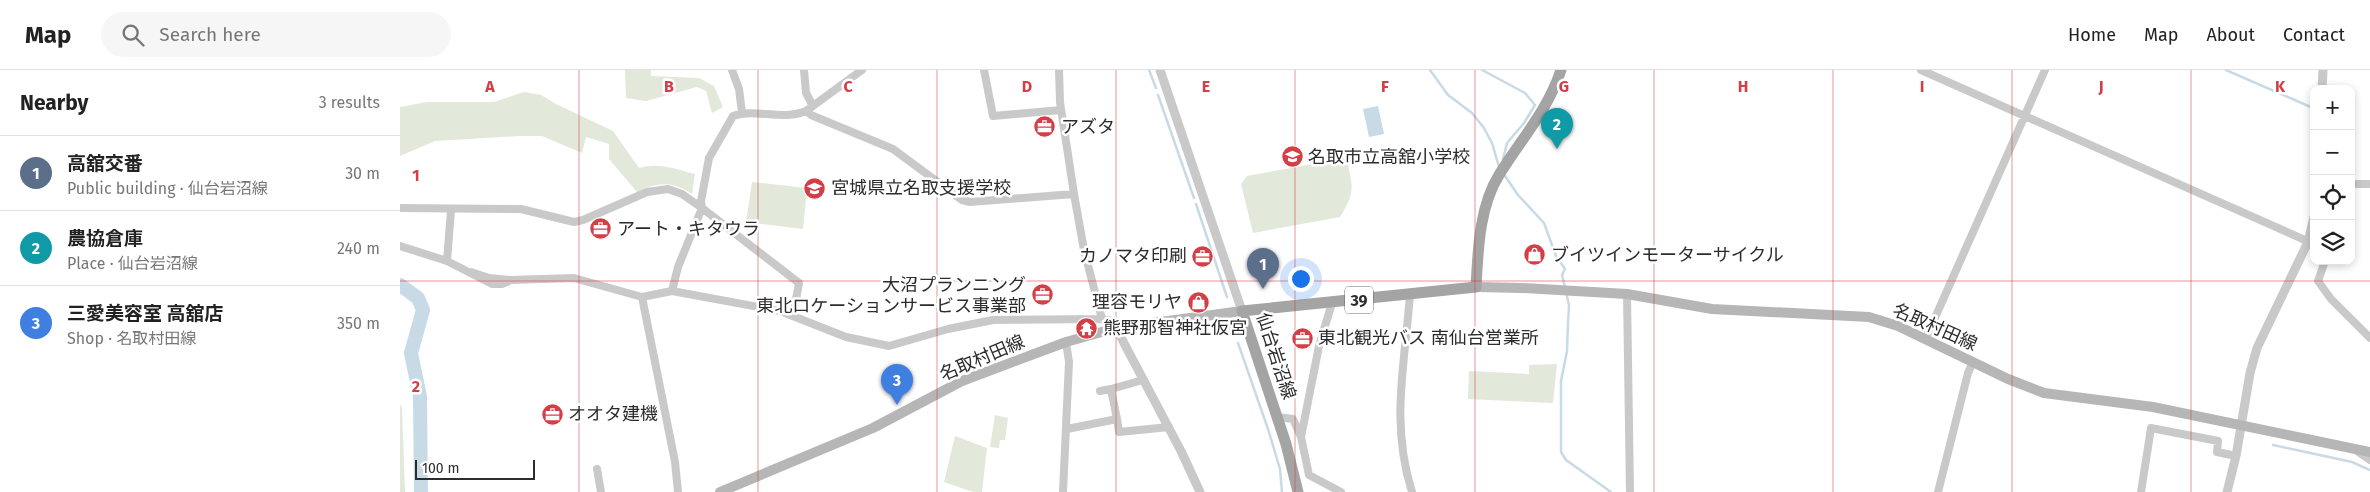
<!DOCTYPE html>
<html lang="en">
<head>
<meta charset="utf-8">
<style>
	:root { --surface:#fff; --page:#f6f6f6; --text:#222; --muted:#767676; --line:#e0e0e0; --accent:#111827 }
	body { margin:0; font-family:"Fira Sans","Noto Sans JP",sans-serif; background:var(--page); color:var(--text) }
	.controls { position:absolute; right:15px; top:15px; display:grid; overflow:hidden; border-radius:10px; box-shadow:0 2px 8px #0003 }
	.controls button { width:45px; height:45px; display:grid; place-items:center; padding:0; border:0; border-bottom:1px solid var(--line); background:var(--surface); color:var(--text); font:25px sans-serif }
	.scale { position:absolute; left:15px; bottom:12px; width:120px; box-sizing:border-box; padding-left:5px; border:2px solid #2c2c2c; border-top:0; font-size:14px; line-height:18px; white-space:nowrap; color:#2c2c2c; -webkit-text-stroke:4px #fff; paint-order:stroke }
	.you { position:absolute; left:900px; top:208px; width:18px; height:18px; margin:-12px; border:4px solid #fff; border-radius:50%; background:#1a73e8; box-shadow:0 0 0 8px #1a73e833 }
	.badge { display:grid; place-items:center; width:32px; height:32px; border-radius:50%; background:var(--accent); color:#fff; font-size:16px; font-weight:700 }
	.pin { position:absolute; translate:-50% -41px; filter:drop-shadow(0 1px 2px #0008) }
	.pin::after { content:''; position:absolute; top:26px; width:18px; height:15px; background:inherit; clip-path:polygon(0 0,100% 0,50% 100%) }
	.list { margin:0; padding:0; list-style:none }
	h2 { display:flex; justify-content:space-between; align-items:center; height:65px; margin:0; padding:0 20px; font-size:21px }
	h2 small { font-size:16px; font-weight:400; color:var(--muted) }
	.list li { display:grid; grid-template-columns:32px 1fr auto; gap:15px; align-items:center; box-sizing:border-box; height:75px; padding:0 20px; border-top:1px solid var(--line) }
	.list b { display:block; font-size:19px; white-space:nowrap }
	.list p { margin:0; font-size:16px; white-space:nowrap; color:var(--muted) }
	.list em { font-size:16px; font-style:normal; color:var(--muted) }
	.icon { flex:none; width:28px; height:28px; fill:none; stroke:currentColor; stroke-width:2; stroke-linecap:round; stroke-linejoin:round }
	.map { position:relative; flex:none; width:1970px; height:422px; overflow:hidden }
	header { display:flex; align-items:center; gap:30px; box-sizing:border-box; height:70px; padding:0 25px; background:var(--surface); border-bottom:1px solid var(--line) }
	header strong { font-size:24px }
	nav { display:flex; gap:28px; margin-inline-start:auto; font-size:18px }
	.search { width:350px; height:45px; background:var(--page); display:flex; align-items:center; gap:12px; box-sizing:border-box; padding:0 18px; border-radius:28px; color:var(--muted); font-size:19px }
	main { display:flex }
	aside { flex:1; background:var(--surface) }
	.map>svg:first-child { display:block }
</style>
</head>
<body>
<header>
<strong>Map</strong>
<div class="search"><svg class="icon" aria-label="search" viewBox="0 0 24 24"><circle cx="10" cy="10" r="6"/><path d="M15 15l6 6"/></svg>Search here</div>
<nav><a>Home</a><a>Map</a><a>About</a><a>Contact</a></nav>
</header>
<main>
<aside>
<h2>Nearby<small>3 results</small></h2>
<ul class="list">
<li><span class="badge" style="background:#5c6f8a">1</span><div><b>高舘交番</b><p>Public building · 仙台岩沼線</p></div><em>30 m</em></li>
<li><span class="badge" style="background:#0f9aa8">2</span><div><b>農協倉庫</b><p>Place · 仙台岩沼線</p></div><em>240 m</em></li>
<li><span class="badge" style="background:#3f7fe0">3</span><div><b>三愛美容室 高舘店</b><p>Shop · 名取村田線</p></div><em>350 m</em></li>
</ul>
</aside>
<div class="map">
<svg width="1970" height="422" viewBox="0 0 1970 422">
	<rect width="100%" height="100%" fill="#fff"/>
	<path fill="#e2e8da" d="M225,0H251V6L299,8L314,16L323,37L312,43L306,21L297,17L246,31L226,28Z
		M124,22L141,25L156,34L213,61L239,98C259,92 275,99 295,104L292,124C272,111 259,112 237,122L209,89V74L186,67L182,83L142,66H119L35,71L0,86V37L27,32H94Z
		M946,88C953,116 956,121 940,147L853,163L841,114L847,106Z
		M352,112L407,118L403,159L346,152Z
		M1157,294L1153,333L1068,329L1069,301L1129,304V295Z
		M0,334L2,338L5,422H0Z
		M595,345L608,348L605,370H600L599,378L590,377Z
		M555,366L587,378L582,422H573L544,412Z"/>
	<path fill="#c8dae6" d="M978,36L984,64L969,67L963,39Z"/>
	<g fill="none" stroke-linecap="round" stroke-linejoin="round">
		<path stroke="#c8dae6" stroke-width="2.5" d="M749,0L756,18
			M1030,0L1048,25L1072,43L1084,58L1092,73L1099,97
			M1082,0L1125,23L1135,35L1124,53L1107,73L1103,89
			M1826,0L1913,38
			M758,25L794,128
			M1103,103L1118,125L1144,153L1156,186L1165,199L1162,205L1165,217
			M796,134L827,227
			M1166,222L1169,235L1168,253L1167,281L1161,311V382L1166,390L1211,422
			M825,254L834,262L836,266
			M838,273L868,359L880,399L882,422
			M1873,375L1952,392L1970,400"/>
		<path stroke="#c8dae6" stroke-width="14" d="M0,215L18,228L23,240L11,283L20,327L21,422"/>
		<path stroke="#c9c9c9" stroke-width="8" d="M332,0L339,19L342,43
			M404,0L406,23L413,36
			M462,0L406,41L411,45L493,79L562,130L570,132L674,124L684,180L702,249
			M584,0L593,46L661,40
			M659,0L660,32L674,124
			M1521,0L1914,174
			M1951,114H1970
			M0,138L121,139L174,152L183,150L247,122L268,119L282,124L302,138L399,213L393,246
			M0,176L47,191L92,214H102L109,211
			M47,191L51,140
			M1925,191L1918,211L1931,229L1970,268
			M71,202L89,208L111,210L174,208L242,227L272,221L380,241L446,267L489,276L548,259L593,250L702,249L712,251L716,258
			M272,221L278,197L302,138L301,131L309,88L333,46C355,38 382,51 406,41
			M1010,224C1005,295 990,352 1012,422
			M1227,224L1230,422
			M242,227L275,392L278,422
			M932,233L919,276L901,367L909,405L941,422
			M1526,268L1645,0
			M700,321L711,319
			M877,347L893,349L901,367
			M717,349L719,362L769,357
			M667,359L717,349L711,319L743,310
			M1957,381L1970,390
			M197,399L201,422
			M663,422L669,292L666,272
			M1538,422L1568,303L1573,292
			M1741,422L1751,358L1818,371L1817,382L1836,386"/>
		<path stroke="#c9c9c9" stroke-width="9" d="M760,0L842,241
			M1922,19L1923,0
			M716,258L781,381L800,422
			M1827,422L1836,386L1850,303L1857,278L1908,172L1914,147"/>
		<path stroke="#b6b6b6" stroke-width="10" d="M1076,217L1122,218L1227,224L1312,239L1469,247L1498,256L1608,309L1644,323L1753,337L1970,382
			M320,422L473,358L562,311L666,272L716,258L842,241"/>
		<path stroke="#a4a4a4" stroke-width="11" d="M898,422L886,374L842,241L1076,217C1078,181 1079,137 1099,105C1121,69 1147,42 1161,0"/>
	</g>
	<path fill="none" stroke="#d23f47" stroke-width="1" stroke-opacity="0.55" d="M179,0V422M358,0V422M537,0V422M716,0V422M895,0V422M1075,0V422M1254,0V422M1433,0V422M1612,0V422M1791,0V422M0,211H1970"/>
	<defs>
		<symbol id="office-disc" viewBox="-11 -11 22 22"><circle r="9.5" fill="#d23f47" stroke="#fff"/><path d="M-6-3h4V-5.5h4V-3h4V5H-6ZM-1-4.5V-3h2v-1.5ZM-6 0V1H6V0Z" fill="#fff"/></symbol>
		<symbol id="school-disc" viewBox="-11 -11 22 22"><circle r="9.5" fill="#d23f47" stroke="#fff"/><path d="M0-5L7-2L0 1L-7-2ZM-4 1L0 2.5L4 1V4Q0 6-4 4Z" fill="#fff"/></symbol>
		<symbol id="shop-disc" viewBox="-11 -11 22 22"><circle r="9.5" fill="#d23f47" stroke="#fff"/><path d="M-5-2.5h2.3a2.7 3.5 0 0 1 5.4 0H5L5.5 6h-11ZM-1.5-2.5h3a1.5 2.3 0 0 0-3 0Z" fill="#fff"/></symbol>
		<symbol id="temple-disc" viewBox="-11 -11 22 22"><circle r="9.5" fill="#d23f47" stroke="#fff"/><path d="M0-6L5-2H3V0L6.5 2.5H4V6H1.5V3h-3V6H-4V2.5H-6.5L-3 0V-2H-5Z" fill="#fff"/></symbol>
	</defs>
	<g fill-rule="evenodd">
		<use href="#office-disc" x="632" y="44" width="25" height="25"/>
		<use href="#school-disc" x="880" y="74" width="25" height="25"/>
		<use href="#school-disc" x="402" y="106" width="25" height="25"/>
		<use href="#office-disc" x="188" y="146" width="25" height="25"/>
		<use href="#shop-disc" x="1122" y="172" width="25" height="25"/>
		<use href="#office-disc" x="790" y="174" width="25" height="25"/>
		<use href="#office-disc" x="630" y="212" width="25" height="25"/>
		<use href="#shop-disc" x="786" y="220" width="25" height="25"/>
		<use href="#temple-disc" x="674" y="246" width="25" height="25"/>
		<use href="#office-disc" x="890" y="256" width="25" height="25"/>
		<use href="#office-disc" x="140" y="332" width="25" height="25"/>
	</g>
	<g text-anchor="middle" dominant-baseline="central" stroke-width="5" stroke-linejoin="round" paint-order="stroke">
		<rect fill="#fff" stroke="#6b6b6b" stroke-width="1" x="945" y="216.5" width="28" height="27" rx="4"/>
		<g font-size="16" font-weight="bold" fill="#2c2c2c">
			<text x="959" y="230">39</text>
		</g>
		<g font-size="18" fill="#2c2c2c" stroke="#fff" text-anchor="start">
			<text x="661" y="57">アズタ</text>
			<text x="908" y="87">名取市立高舘小学校</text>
			<text x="431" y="118">宮城県立名取支援学校</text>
			<text x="217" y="159">アート・キタウラ</text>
			<text x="1151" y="185">ブイツインモーターサイクル</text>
			<text x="787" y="186" text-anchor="end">カノマタ印刷</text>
			<text x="626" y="215" text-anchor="end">大沼プランニング<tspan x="626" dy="21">東北ロケーションサービス事業部</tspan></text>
			<text x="782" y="232" text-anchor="end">理容モリヤ</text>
			<text x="703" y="258">熊野那智神社仮宮</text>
			<text x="918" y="268">東北観光バス 南仙台営業所</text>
			<text x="168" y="344">オオタ建機</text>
		</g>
		<g font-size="18" fill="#2c2c2c" stroke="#fff">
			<text transform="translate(1535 257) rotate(24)">名取村田線</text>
			<text transform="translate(876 286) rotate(72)">仙台岩沼線</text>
			<text transform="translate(582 288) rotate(-23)">名取村田線</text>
		</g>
	</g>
	<g font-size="16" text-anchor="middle" font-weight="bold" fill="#d23f47" stroke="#fff" stroke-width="5" stroke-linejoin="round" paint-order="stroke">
		<text x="90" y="22">A</text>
		<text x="269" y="22">B</text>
		<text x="448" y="22">C</text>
		<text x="627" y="22">D</text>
		<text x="806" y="22">E</text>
		<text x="985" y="22">F</text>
		<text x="1164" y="22">G</text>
		<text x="1343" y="22">H</text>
		<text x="1522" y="22">I</text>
		<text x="1701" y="22">J</text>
		<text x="1880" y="22">K</text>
		<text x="16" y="111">1</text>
		<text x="16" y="322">2</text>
	</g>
</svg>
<div class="controls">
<button>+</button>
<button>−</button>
<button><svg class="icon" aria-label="locate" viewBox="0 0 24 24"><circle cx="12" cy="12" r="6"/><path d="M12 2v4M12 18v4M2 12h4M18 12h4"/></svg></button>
<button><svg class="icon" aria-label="layers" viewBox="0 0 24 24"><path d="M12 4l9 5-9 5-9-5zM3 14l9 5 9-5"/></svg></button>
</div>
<div class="scale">100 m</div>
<div class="you"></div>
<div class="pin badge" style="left:863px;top:219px;background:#5c6f8a">1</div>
<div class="pin badge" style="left:1157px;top:79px;background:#0f9aa8">2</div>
<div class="pin badge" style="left:497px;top:335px;background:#3f7fe0">3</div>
</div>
</main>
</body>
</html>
